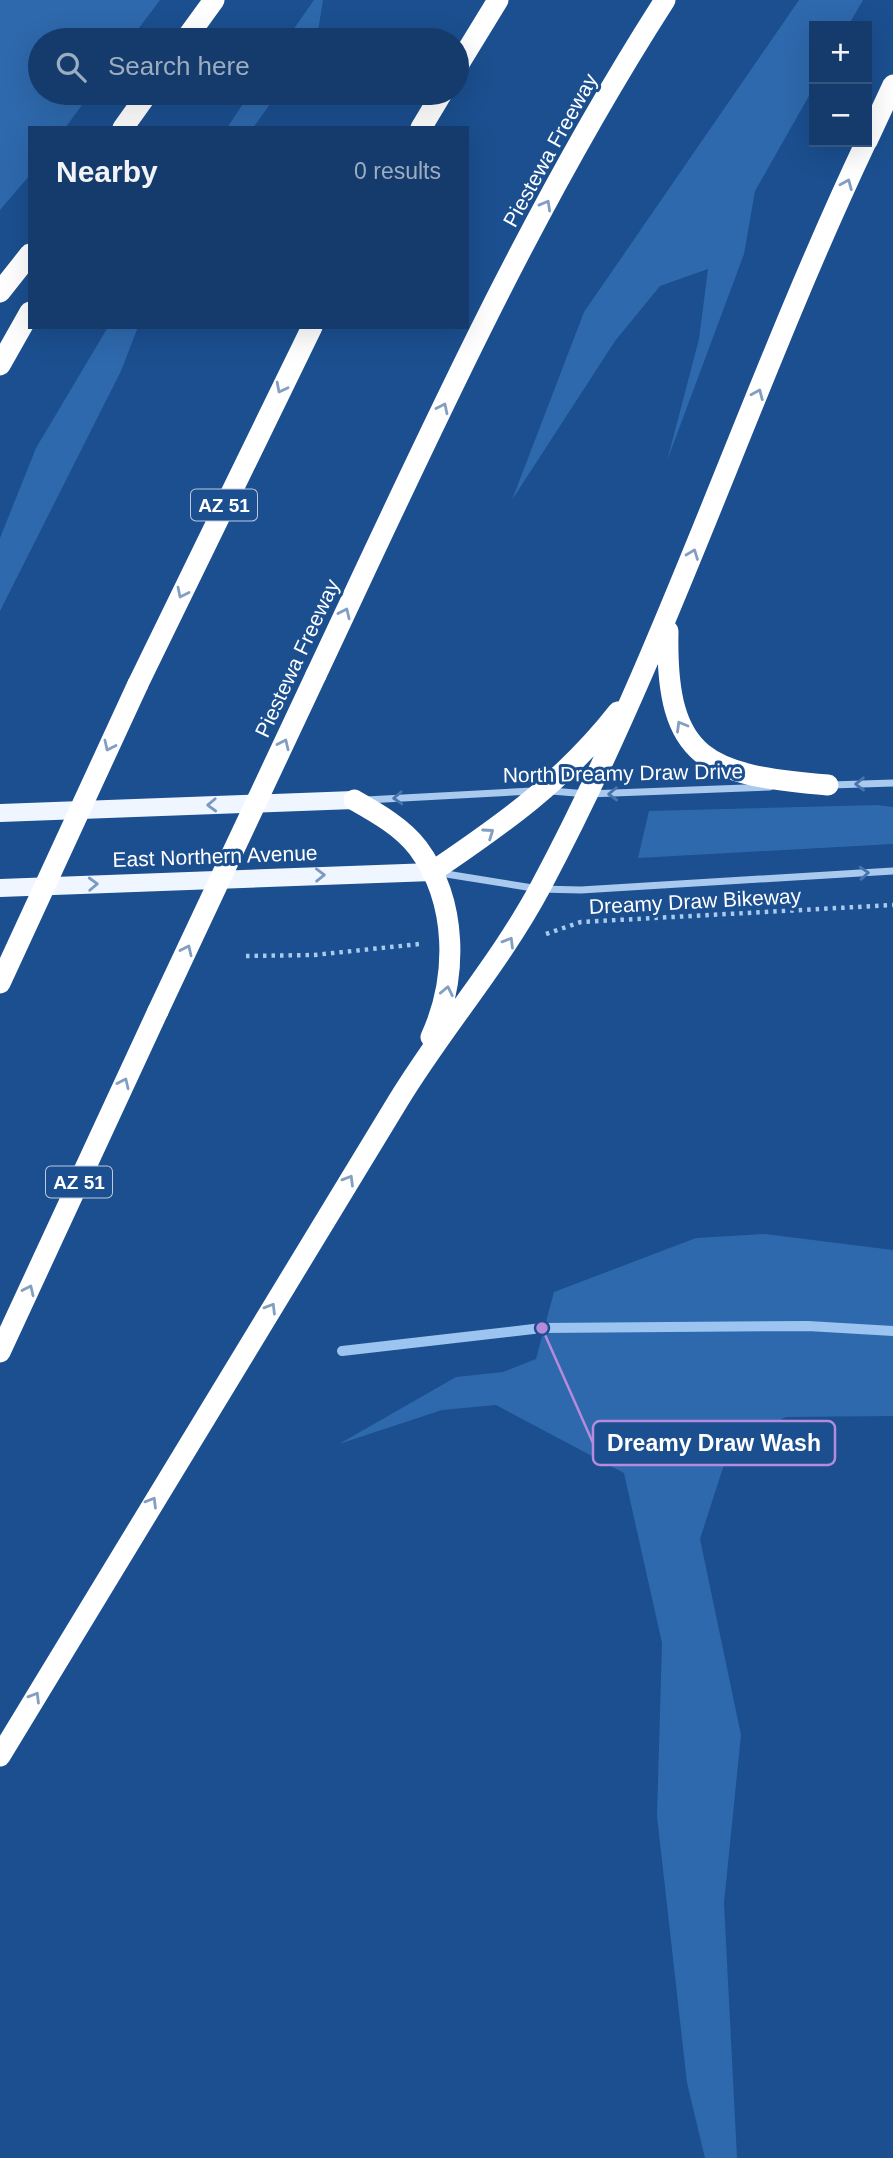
<!DOCTYPE html>
<html lang="en">
<head>
<meta charset="utf-8">
<style>
	:root { --surface:#143b6b; --page:#214673; --text:#f1f3f6; --muted:#9dadc1; --line:#33557e }
	body { margin:0; font-family:Helvetica,sans-serif; background:var(--page); color:var(--text) }
	.controls { position:absolute; right:21px; top:21px; display:grid; overflow:hidden; border-radius:0px; box-shadow:0 7px 28px #0002 }
	.controls button { width:63px; height:63px; display:grid; place-items:center; padding:0; border:0; border-bottom:2px solid var(--line); background:var(--surface); color:var(--text); font:35px sans-serif }
	.list { margin:0; padding:0; list-style:none }
	h2 { display:flex; justify-content:space-between; align-items:center; height:91px; margin:0; padding:0 28px; font-size:30px }
	h2 small { font-size:23px; font-weight:400; color:var(--muted) }
	.icon { flex:none; width:38px; height:38px; fill:none; stroke:currentColor; stroke-width:2; stroke-linecap:round; stroke-linejoin:round }
	.map { position:relative; flex:none; width:893px; height:2158px; overflow:hidden }
	.search { position:absolute; background:var(--surface); box-shadow:0 7px 28px #0002; left:28px; top:28px; width:441px; height:77px; display:flex; align-items:center; gap:18px; box-sizing:border-box; padding:0 24px; border-radius:38px; color:var(--muted); font-size:26px }
	.panel { position:absolute; background:var(--surface); box-shadow:0 7px 28px #0002; left:28px; top:126px; width:441px; height:203px; border-radius:0px }
	.map>svg:first-child { display:block }
</style>
</head>
<body>
<div class="map">
<svg width="893" height="2158" viewBox="0 0 893 2158">
	<rect width="100%" height="100%" fill="#1b4f8f"/>
	<path fill="#2e69ad" d="M0,0H160L130,40H40V93H91L65,128H30V175L0,210Z
		M314,0H323L317,37L315,40H286Z
		M799,0H863L848,26H814V87L755,191L744,254L667,461L699,339L708,269L660,286L615,341L512,500L584,312Z
		M250,93H278L253,128H227Z
		M108,327H138L121,371L0,611V538L36,448Z
		M877,805L893,807V844L638,858L649,811Z
		M765,1234L893,1250V1416L786,1417L730,1446L700,1539L741,1735L724,1903L737,2158H705L687,2083L657,1816L662,1643L624,1473L496,1405L442,1410L339,1444L456,1377L503,1372L536,1359L554,1292L696,1238Z"/>
	<g fill="none" stroke-linecap="round" stroke-linejoin="round">
		<path stroke="#9cc4f0" stroke-width="10" d="M342,1351L542,1328L808,1326L893,1331"/>
		<path stroke="#a9c9ee" stroke-width="4.5" stroke-dasharray="3.5 5" stroke-linecap="butt" d="M546,934L581,922L893,905
			M246,956L314,955L420,944"/>
		<path stroke="#a9c9ee" stroke-width="7" d="M831,785L893,783
			M551,791L588,794L770,787
			M366,800L532,791
			M440,873L539,889L581,890L893,871"/>
		<path stroke="#f0f6ff" stroke-width="18" d="M0,813L354,800
			M0,888L432,872"/>
		<path stroke="#fff" stroke-width="21" d="M185,40L214,0
			M457,67L498,0
			M123,128L148,93
			M421,128L442,93
			M867,141L893,85
			M0,292L30,254
			M0,365L30,312
			M668,631C665,762 709,775 828,785
			M316,675C424,446 528,213 665,0
			M138,684L312,327
			M354,800C377,813 402,827 418,848C458,902 458,978 431,1037
			M432,872C503,824 564,781 618,712
			M0,1352L158,1011
			M0,1756C131,1537 264,1319 398,1101C443,1027 500,963 541,886C669,646 750,387 866,142"/>
		<path stroke="#fff" stroke-width="21" d="M0,983L138,684
			M158,1011L316,675"/>
	</g>
	<defs><path id="oneway-chevron" d="M-2-3.5L2.5 0L-2 3.5" fill="none" stroke-width="1.6" stroke-linecap="round" stroke-linejoin="round" transform="scale(1.75)"/></defs>
	<g stroke="#829ec1">
		<use href="#oneway-chevron" transform="translate(847 184) rotate(-67)"/>
		<use href="#oneway-chevron" transform="translate(546 205) rotate(-61)"/>
		<use href="#oneway-chevron" transform="translate(281 388) rotate(117)"/>
		<use href="#oneway-chevron" transform="translate(758 394) rotate(-67)"/>
		<use href="#oneway-chevron" transform="translate(443 408) rotate(-64)"/>
		<use href="#oneway-chevron" transform="translate(693 554) rotate(-69)"/>
		<use href="#oneway-chevron" transform="translate(182 593) rotate(116)"/>
		<use href="#oneway-chevron" transform="translate(345 613) rotate(-65)"/>
		<use href="#oneway-chevron" transform="translate(681 726) rotate(-120)"/>
		<use href="#oneway-chevron" transform="translate(284 744) rotate(-65)"/>
		<use href="#oneway-chevron" transform="translate(109 746) rotate(115)"/>
		<use href="#oneway-chevron" transform="translate(489 833) rotate(-35)"/>
		<use href="#oneway-chevron" transform="translate(509 942) rotate(-59)"/>
		<use href="#oneway-chevron" transform="translate(187 950) rotate(-65)"/>
		<use href="#oneway-chevron" transform="translate(447 991) rotate(-78)"/>
		<use href="#oneway-chevron" transform="translate(124 1083) rotate(-65)"/>
		<use href="#oneway-chevron" transform="translate(349 1180) rotate(-59)"/>
		<use href="#oneway-chevron" transform="translate(29 1290) rotate(-65)"/>
		<use href="#oneway-chevron" transform="translate(271 1308) rotate(-59)"/>
		<use href="#oneway-chevron" transform="translate(152 1502) rotate(-59)"/>
		<use href="#oneway-chevron" transform="translate(35 1697) rotate(-59)"/>
	</g>
	<g stroke="#4674ac">
		<use href="#oneway-chevron" transform="translate(860 784) rotate(179)"/>
		<use href="#oneway-chevron" transform="translate(613 794) rotate(178)"/>
		<use href="#oneway-chevron" transform="translate(398 798) rotate(177)"/>
		<use href="#oneway-chevron" transform="translate(864 873) rotate(-4)"/>
	</g>
	<g stroke="#7b9ac1">
		<use href="#oneway-chevron" transform="translate(212 805) rotate(178)"/>
		<use href="#oneway-chevron" transform="translate(320 875) rotate(-1)"/>
		<use href="#oneway-chevron" transform="translate(93 884) rotate(-2)"/>
	</g>
	<g text-anchor="middle" dominant-baseline="central" stroke-width="6" stroke-linejoin="round" paint-order="stroke">
		<g fill="#1b4f8f" stroke="#bbcadd" stroke-width="2">
			<rect x="191" y="489.5" width="66" height="31" rx="5"/>
			<rect x="46" y="1166.5" width="66" height="31" rx="5"/>
		</g>
		<g font-size="19" font-weight="bold" fill="#fff">
			<text x="224" y="505">AZ 51</text>
			<text x="79" y="1182">AZ 51</text>
		</g>
		<g font-size="21" fill="#fff" stroke="#1b4f8f">
			<text transform="translate(550 150) rotate(-61)">Piestewa Freeway</text>
			<text transform="translate(297 658) rotate(-65)">Piestewa Freeway</text>
			<text transform="translate(623 773) rotate(-1)">North Dreamy Draw Drive</text>
			<text transform="translate(215 856) rotate(-2)">East Northern Avenue</text>
			<text transform="translate(695 901) rotate(-3)">Dreamy Draw Bikeway</text>
		</g>
	</g>
	<path fill="none" stroke="#b68bdc" stroke-width="2.5" d="M542 1328L593 1443"/>
	<circle fill="#b68bdc" stroke="#1b4f8f" stroke-width="2.5" cx="542" cy="1328" r="7"/>
	<rect fill="#1b4f8f" stroke="#b68bdc" stroke-width="2.5" x="593" y="1421" width="242" height="44" rx="7"/>
	<g font-size="23" text-anchor="middle" font-weight="bold" fill="#fff">
		<text x="714" y="1451">Dreamy Draw Wash</text>
	</g>
</svg>
<div class="controls">
<button>+</button>
<button>−</button>
</div>
<div class="search"><svg class="icon" aria-label="search" viewBox="0 0 24 24"><circle cx="10" cy="10" r="6"/><path d="M15 15l6 6"/></svg>Search here</div>
<section class="panel">
<h2>Nearby<small>0 results</small></h2>
<ul class="list">
</ul>
</section>
</div>
</body>
</html>
